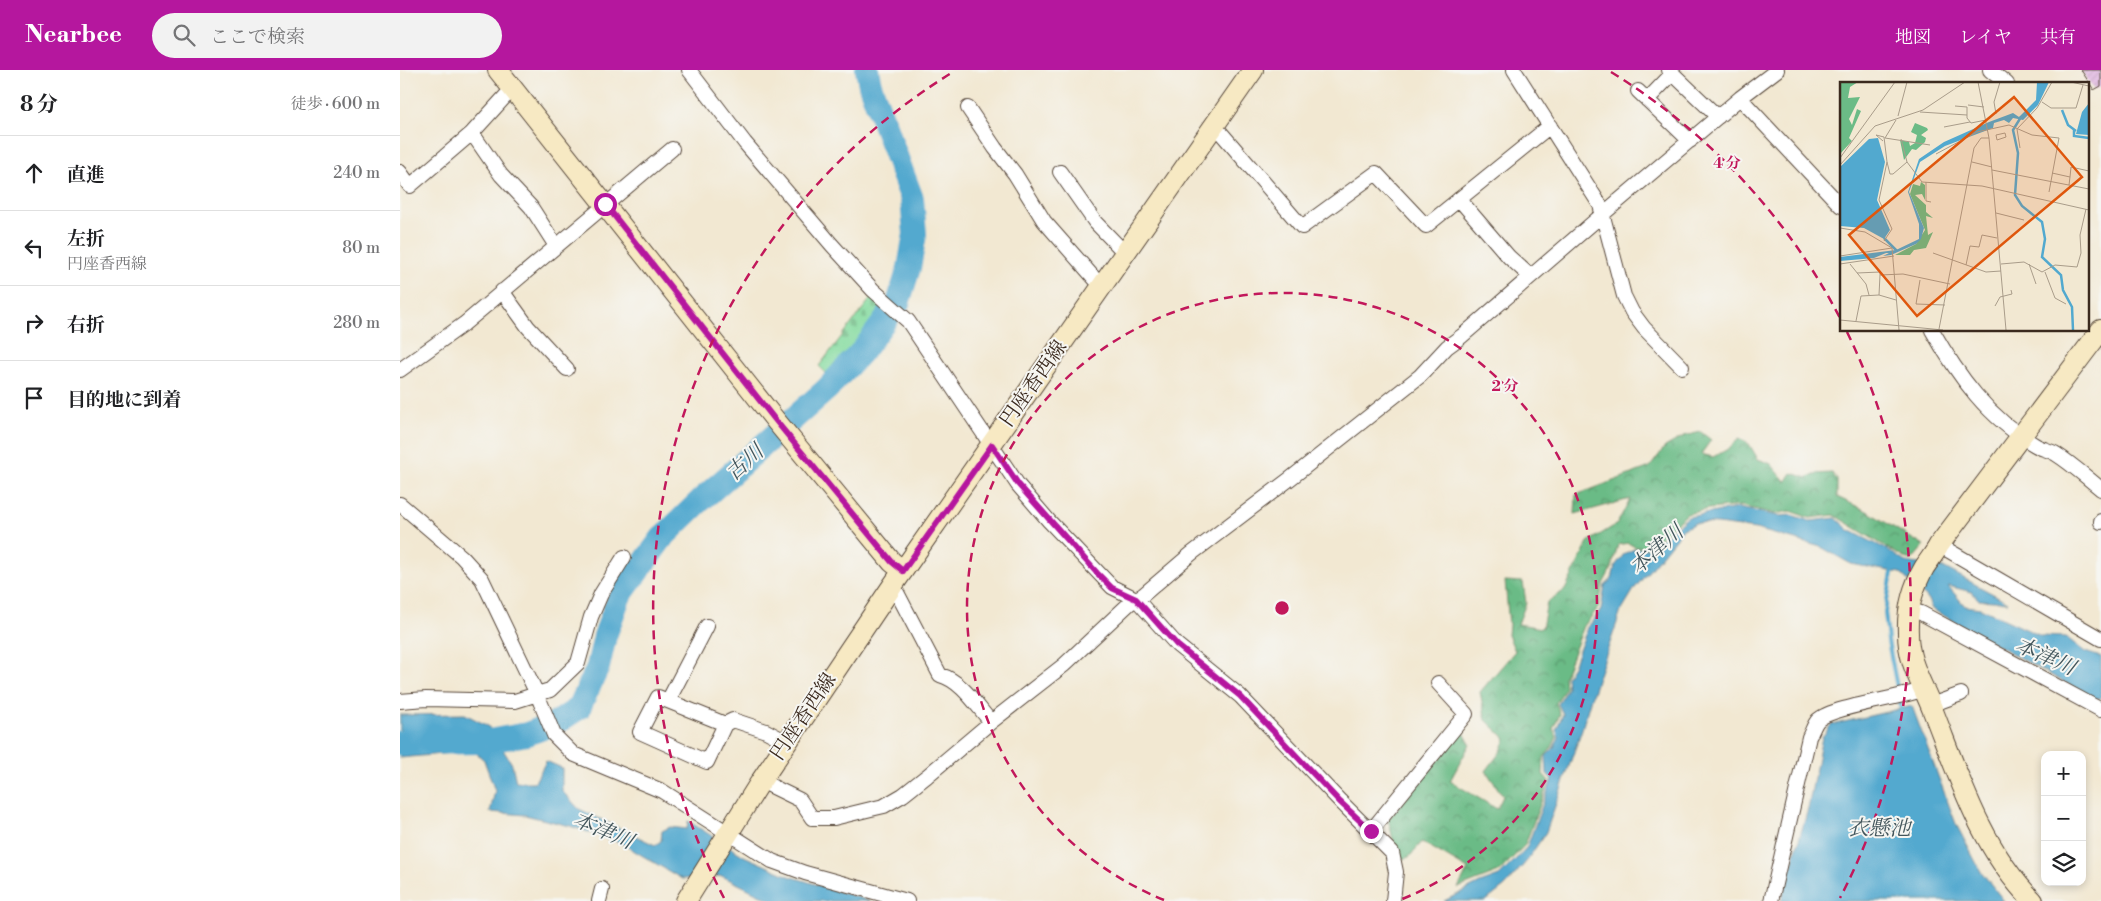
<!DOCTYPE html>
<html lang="ja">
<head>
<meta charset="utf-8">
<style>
	:root { --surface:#fff; --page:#f2f2f2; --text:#202124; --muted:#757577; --line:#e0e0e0; --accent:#b5179e }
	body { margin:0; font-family:"Libre Bodoni","Noto Serif JP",serif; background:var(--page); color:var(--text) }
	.controls { position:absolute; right:15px; bottom:15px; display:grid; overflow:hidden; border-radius:10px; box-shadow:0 2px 8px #0003 }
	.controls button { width:45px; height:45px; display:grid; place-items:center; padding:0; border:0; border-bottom:1px solid var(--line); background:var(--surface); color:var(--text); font:25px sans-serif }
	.stop { position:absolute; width:15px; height:15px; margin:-11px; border:4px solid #b5179e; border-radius:50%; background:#fff }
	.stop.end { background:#b5179e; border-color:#fff; box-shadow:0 1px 5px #0008 }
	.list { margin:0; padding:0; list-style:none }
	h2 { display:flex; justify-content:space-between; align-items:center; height:65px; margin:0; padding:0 20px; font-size:21px }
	h2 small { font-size:16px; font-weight:400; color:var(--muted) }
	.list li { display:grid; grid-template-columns:32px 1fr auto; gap:15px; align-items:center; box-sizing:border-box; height:75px; padding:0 20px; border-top:1px solid var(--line) }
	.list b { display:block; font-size:19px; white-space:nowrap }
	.list p { margin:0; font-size:16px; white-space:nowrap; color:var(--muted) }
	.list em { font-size:16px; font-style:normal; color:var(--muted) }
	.icon { flex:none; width:28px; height:28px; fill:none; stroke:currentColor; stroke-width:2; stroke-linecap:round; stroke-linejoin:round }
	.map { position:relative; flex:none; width:1701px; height:831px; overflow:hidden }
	header { display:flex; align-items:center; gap:30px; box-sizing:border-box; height:70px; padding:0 25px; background:var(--accent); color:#fff }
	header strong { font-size:24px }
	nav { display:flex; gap:28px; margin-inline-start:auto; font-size:18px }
	.search { width:350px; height:45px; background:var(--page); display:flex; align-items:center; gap:12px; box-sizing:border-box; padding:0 18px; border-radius:28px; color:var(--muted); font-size:19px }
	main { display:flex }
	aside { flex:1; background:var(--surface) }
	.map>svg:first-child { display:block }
</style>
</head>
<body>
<header>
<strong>Nearbee</strong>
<div class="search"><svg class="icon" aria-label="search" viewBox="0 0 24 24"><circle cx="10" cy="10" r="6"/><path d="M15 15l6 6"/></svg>ここで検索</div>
<nav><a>地図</a><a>レイヤ</a><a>共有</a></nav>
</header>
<main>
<aside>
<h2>8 分<small>徒歩 · 600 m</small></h2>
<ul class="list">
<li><svg class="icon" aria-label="ahead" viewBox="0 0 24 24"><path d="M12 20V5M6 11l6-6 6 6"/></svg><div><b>直進</b></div><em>240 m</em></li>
<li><svg class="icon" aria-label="left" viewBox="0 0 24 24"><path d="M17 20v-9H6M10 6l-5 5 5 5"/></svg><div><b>左折</b><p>円座香西線</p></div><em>80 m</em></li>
<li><svg class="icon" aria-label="right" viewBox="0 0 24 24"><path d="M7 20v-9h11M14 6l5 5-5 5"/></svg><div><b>右折</b></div><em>280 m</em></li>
<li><svg class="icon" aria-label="arrive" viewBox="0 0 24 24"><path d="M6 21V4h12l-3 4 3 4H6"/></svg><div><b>目的地に到着</b></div></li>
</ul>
</aside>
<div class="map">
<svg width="1701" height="831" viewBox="0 0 1701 831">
	<defs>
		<pattern id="forest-crowns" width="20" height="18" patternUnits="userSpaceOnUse" patternTransform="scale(1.25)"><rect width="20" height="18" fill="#6bbb86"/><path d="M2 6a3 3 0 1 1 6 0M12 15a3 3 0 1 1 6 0" fill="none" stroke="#59986d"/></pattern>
		<pattern id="cemetery-stones" width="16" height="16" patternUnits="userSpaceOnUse" patternTransform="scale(1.25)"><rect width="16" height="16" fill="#84db9f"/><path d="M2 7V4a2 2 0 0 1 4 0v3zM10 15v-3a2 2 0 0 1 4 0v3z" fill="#73bc88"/></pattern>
		<pattern id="building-hatch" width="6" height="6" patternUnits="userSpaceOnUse" patternTransform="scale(1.25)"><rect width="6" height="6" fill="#dba4dc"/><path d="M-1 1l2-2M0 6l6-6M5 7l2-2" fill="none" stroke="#b386b2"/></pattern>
	</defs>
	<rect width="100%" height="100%" fill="#f6f6f2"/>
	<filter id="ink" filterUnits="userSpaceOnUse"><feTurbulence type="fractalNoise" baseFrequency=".02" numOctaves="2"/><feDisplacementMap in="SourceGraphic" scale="10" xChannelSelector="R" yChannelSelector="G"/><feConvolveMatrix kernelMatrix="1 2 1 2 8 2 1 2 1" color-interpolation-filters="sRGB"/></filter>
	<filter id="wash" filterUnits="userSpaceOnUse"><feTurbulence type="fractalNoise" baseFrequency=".0096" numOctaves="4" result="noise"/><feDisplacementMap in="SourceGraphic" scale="20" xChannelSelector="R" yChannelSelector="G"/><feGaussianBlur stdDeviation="1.12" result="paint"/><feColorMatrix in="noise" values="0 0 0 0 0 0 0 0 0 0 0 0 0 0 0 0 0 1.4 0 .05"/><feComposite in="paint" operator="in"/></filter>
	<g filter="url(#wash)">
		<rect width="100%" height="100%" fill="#f2e8d2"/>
		<path fill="url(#forest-crowns)" stroke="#537252" d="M1301,362L1311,370L1301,384L1313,387L1328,379L1339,368L1349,374L1358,389L1371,394L1386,412L1392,403L1408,408L1414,404L1432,403L1437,410V427L1467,441L1524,476L1512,490L1504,488L1434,445L1410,448L1390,441L1375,444L1341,436L1308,439L1287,444L1249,477H1235L1228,473L1218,475L1211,499L1203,514L1198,538L1184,556L1164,607L1165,618L1156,633L1160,644L1153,659L1157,667L1151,679L1144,687L1143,704L1149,711L1125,775L1099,802L1058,818L1068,799L1022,772L1009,787L998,790L988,749L1063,661L1070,674L1050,711L1097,739L1103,726L1086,701L1101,681L1106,669L1086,650L1080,622L1115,581L1108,565L1109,555L1105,511L1123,512L1126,533L1118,554L1142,558L1147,532L1165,520L1188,472L1217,454L1230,429L1175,444L1176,425L1250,397L1265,377L1284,366Z"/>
		<path fill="url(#cemetery-stones)" stroke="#60825e" d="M472,227L487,241L440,298L430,307L419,296Z"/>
		<path fill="#52a9cf" stroke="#466a76" d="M1338,438L1379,446L1391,445L1410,451L1436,448L1449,460L1488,480L1505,492L1545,498L1608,532L1579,530L1572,522L1548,516L1565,536L1580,538L1641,566L1666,567L1685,582L1701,587V628L1694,629L1532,539L1527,528L1500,503L1451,494L1421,477L1356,459L1318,454L1295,453L1283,459L1235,518L1221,541L1191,628L1182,659L1146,762L1126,792L1105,816L1086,831H1044L1080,813L1099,806L1117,788L1127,777L1152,709L1147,704L1146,686L1153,679L1159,667L1156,660L1163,644L1158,634L1167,618L1166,607L1173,596L1188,557L1201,540L1205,515L1212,509L1215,496L1224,484L1234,479H1250L1288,447Z
			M1512,636L1556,754L1580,800L1604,831H1381L1408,739L1422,667L1431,655Z
			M65,644L88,656L112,694L116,712H135L146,691L162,698V721L179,739L255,775L261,771L262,761L270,757L287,759L288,751L344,786L389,806L470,831H373L322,806L282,809L221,773L170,756L125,745L90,742L95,721L84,690L74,681L0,688V645Z"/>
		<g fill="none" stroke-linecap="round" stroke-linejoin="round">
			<path stroke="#52a9cf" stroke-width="4" d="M1493,497L1485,542L1488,571L1501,638"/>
			<path stroke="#52a9cf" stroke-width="24" d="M0,673L84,672L127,664L156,653L179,638L198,597L205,566L219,527L262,468L300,431L427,319L464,279L498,233L509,198L515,164L512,129L470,15L467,0"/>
		</g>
		<g id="blocks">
			<path fill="url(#building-hatch)" d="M1681,0H1701V16L1694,20Z"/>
		</g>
	</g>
	<g filter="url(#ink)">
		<use href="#blocks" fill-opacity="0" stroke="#564639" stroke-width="1"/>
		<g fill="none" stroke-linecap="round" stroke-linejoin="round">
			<defs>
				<path id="street" d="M289,0L345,73L432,175L473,220L508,251L618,415L649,451L712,517L736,529L777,575L840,626L940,731L992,783L996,802L993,831
					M1114,0L1200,135L1224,226L1232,242L1244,258L1282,297
					M1269,0L1318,47
					M1590,0L1607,14
					M113,18L72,63L101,105L131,137L156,176
					M1238,21L1290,71
					M1340,28L1441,136
					M1247,30L1273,3
					M568,38L595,78L615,104L644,151L702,217
					M814,58L822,64L902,157L976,103L1026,156L1150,56
					M0,102L10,116L72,63
					M660,102L695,152L725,183
					M1059,129L1109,187L1130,206
					M102,221L128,257L167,299
					M1532,260C1558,306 1588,348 1635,375C1641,379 1650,380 1656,384C1672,394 1686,407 1701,419
					M0,300L64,254L272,79
					M0,434L62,487L82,509L137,624L154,665L173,684L262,721L372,791L405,803L507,831
					M1701,451V452
					M1539,475L1701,569
					M493,515L540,605C562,611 576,635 591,652
					M1510,540L1521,543L1701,640
					M258,627L325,654L307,692L240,662Z
					M0,631L26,629L115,631L150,620L178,593L191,547L201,524L224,487
					M268,631L307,556
					M1531,635L1561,624
					M325,654L333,650L366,661L387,672
					M361,711L400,730L412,748H434L471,739L484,736L503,725L527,706L591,652L664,595L730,533L743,525L791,484L891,408L1020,306L1047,277L1062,266L1203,144L1340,28L1377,0
					M971,761L1066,644L1038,613
					M199,831L202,819
					M1371,831L1409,667C1412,662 1414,654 1418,650C1431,637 1500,628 1522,620"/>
				<path id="secondary" d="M98,0L376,351L492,492L503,501
					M286,831L361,711L493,515L853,0
					M1633,831C1582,780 1559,707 1533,641C1523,614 1508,594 1508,563C1507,540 1513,517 1524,498C1529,490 1535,483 1539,475L1701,260"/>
			</defs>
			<use href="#street" stroke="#564639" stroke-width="16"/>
			<use href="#secondary" stroke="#564639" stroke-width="22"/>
			<use href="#street" stroke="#fff" stroke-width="14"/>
			<use href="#secondary" stroke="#f7e9c3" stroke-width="20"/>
		</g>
	</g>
	<g fill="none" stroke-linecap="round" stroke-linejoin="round" filter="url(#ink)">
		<path stroke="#b5179e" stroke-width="6" d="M205,134L376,351L492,492L503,501L592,375L618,414L697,503L712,518L736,529L777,575L840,626L940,732L971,761"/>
	</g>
	<g fill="none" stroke="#c2185b" stroke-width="2.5" stroke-dasharray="9 6">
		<path d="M764 830A315 315 0 1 1 1000 830"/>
		<path d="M324 828A629 629 0 0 1 553 2M1211 2A629 629 0 0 1 1440 248M1447 262A629 629 0 0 1 1440 828"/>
	</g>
	<g text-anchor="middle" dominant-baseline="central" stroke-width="4" stroke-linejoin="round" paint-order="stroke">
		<g font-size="20" fill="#3b2a1e" stroke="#f6f6f2">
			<text transform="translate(634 314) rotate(-55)">円座香西線</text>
			<text transform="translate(404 647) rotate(-56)">円座香西線</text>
		</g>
		<g font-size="21" font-style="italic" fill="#43565c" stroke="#f6f6f2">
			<text transform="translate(345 393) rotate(-42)">古川</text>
			<text transform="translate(1257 480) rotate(-41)">本津川</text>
			<text transform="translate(1645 587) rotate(24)">本津川</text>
			<text x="1479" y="759">衣懸池</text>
			<text transform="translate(203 761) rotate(23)">本津川</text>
		</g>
	</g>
	<g transform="translate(1440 12)">
		<rect width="249" height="249" fill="#f2e8d2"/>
		<path d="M0,0H18L10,5L8,16L20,15L9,37L12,43L17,27L21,29L9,56L12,59L0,72ZM75,41L87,46L88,48L81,53L86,56L85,60L76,68L72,67L64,78L60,58L69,60L70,64L75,61L77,53L71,50ZM81,100L85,103V118L82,112L75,113L86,123V130L93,136L86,134L88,153L93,150L86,166L74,168L70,173H55L76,162L85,148L70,112L73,102L80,104Z" fill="#6bbb86"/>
		<path d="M197,0H209L198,23L183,38L173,36L169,41L164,38L154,41L153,46L105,64L80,80L69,110L84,146L81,157L76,162L51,173L43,174L49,171H46L34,176L0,179V175L56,168L79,157V142L68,110L79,77L104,60L149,40L173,31L179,35L196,18ZM249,21V53L236,52L242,30ZM38,56L45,80L37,118L50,148L44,157L24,146L0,144V85L29,57Z" fill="#52a9cf"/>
		<path fill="none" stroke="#52a9cf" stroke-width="2.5" d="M222,28L228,43L236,49M181,35L173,48L178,71L175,113L182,124L202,140L205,157L202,175L221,193L223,208L232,225L233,248M234,48V54L249,56M44,156L57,169"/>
		<path fill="none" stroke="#a99c8a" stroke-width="1" d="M138,0L149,56L166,248M231,0L249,4M202,20L211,26H236L243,3M128,23L144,25M115,24L127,25V36L131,41L146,38M80,30L127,33M156,32L154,20L160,0M58,34L67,0M56,38L45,56L90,63M104,45L130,40M165,51L166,55L157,58L156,53ZM61,57L67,80M43,59L36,53L44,55M180,66L177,47L197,26L212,0M96,72L137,50L169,43L192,53L219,56L209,110M0,76L55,0M47,80L50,92H53L67,80L82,100L142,104L249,128M132,80L152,85M0,83L35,44L83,28L125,0M152,88L249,107M212,91L230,95L229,103M230,95L231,85L249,89M86,100V119L91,120M156,131L184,138M0,146L25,150L52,166L59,248M44,159L52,147L39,118L47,80L44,55M93,171L146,190L161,189M0,174L52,166M0,182L54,174M10,182L26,202L29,213M161,182L184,180L202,190L215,183L237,185L241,171L240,153L246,127M189,182L196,202M126,183L130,164L139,165L142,153L157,156M205,190L215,216L226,222M17,191L40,190V193M80,198L76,222L105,223M39,213L40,193L63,192L110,202M155,224L160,215L172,212L171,208M0,238L103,248M16,239L21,214L39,213L56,218M99,247L134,66L141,56H149"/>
		<path fill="#df570d" fill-opacity="0.15" stroke="#df570d" stroke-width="2.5" d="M174,15L242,95L77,234L9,153Z"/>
		<rect width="249" height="249" fill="none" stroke="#3b2a1e" stroke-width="2.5"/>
	</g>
	<circle cx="882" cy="538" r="8" fill="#c2185b" stroke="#f6f6f2" stroke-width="2.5"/>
	<g font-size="15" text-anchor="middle" font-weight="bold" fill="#c2185b" stroke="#f6f6f2" stroke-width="4" stroke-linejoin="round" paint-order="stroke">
		<text x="1327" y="98">4 分</text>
		<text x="1105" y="321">2 分</text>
	</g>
</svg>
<div class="controls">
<button>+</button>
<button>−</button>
<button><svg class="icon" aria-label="layers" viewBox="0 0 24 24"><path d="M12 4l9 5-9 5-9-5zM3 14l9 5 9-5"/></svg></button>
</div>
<div class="stop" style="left:205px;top:134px"></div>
<div class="stop end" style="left:971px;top:761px"></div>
</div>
</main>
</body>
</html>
